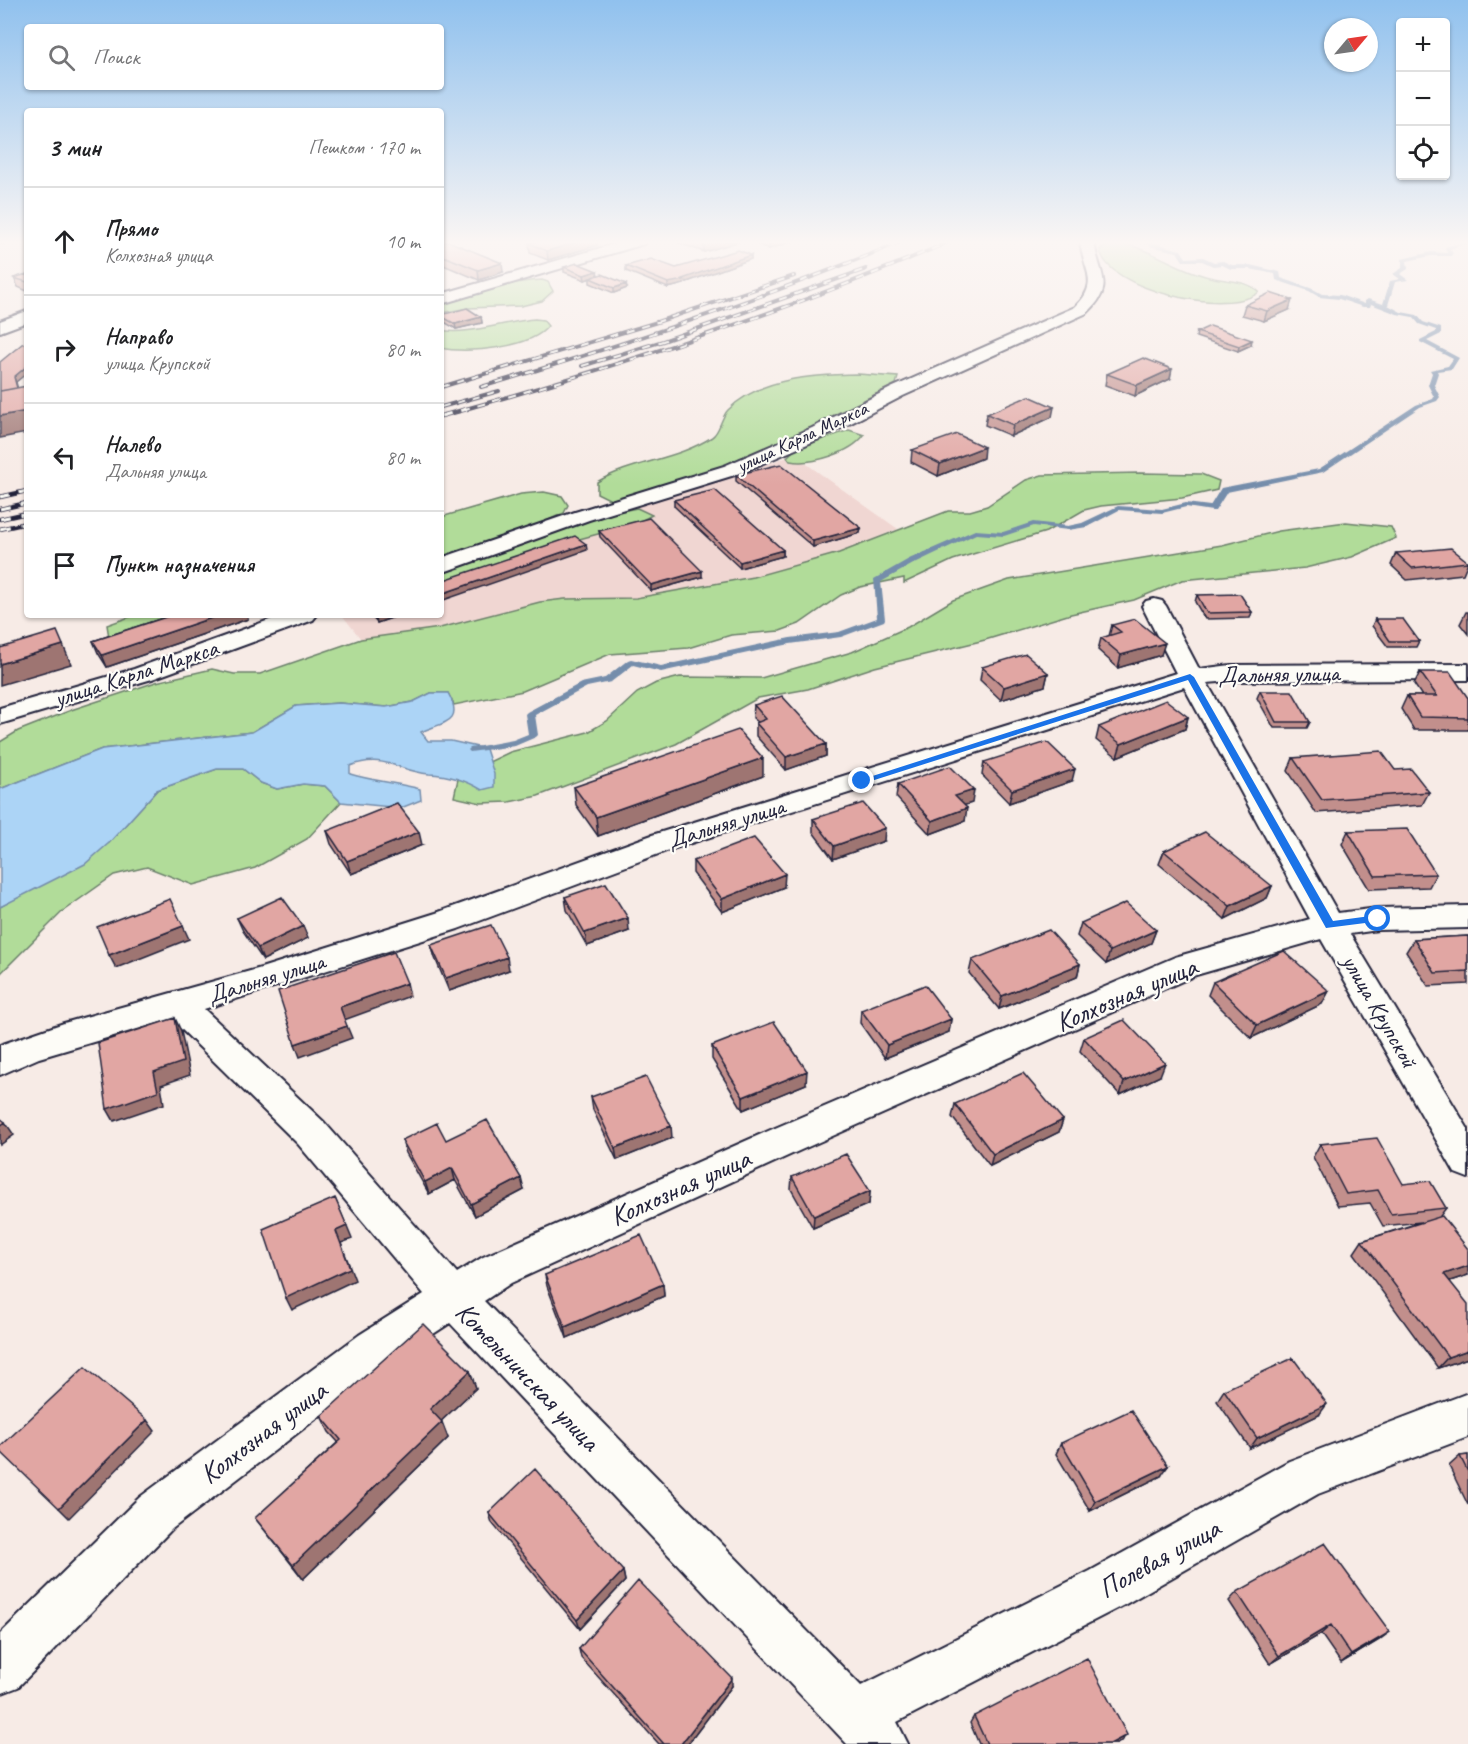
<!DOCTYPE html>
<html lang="ru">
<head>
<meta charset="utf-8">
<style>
	:root { --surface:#fff; --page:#f6f6f6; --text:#202124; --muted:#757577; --line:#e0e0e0 }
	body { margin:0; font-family:Caveat,sans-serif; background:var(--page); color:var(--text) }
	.controls { position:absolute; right:18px; top:18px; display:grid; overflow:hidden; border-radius:6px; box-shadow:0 2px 4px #0004 }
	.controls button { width:54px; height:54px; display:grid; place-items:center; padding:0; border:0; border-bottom:2px solid var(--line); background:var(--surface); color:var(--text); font:30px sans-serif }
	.compass { position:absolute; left:1324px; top:18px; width:54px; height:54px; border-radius:50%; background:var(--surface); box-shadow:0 2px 4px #0004; rotate:61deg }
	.stop { position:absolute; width:18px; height:18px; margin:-14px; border:4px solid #1a73e8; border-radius:50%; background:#fff }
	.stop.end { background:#1a73e8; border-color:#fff; box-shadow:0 2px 6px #0008 }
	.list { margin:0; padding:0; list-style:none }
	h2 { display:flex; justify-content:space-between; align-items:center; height:78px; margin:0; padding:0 24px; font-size:26px }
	h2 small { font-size:20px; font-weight:400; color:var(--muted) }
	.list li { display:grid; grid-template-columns:39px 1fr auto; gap:18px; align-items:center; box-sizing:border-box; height:108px; padding:0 24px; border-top:2px solid var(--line) }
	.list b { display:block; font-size:22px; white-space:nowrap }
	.list p { margin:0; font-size:20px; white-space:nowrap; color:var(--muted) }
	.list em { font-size:20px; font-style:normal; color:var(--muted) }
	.icon { flex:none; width:33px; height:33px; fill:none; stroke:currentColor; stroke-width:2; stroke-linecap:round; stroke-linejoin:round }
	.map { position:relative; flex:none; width:1468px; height:1744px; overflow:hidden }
	.search { position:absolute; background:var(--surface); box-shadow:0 2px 4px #0004; left:24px; top:24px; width:420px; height:66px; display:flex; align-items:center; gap:15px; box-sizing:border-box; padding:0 21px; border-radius:6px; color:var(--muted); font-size:22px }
	.panel { position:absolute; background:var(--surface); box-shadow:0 2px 4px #0004; left:24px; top:108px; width:420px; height:510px; border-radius:6px }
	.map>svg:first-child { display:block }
</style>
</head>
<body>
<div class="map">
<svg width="1468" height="1744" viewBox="0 0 1468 1744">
	<rect width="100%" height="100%" fill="#f7ebe6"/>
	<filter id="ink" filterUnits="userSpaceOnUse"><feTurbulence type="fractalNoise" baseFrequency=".0167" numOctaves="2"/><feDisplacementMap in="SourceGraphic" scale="12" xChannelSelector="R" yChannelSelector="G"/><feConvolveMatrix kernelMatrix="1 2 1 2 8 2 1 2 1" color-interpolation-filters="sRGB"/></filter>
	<g filter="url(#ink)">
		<path fill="#f0d6d2" d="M794,455L898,529L839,553L753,577L662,595L636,598L565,599L540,603L440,628L361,639L342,615H441V576L556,533Z"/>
		<path fill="#b1dc99" stroke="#6a7f6a" stroke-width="1.5" d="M1125,244C1155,251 1179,270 1209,277C1225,281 1247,280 1259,292C1230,317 1105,290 1100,249L1109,245Z
			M542,280L548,282L553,291L542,301L521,306L468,308L441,313V303C473,292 509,282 542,280Z
			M535,319L543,320L548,326C532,348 466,354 441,348V330C464,336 508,321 535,319Z
			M858,374L898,377L896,384L830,417L813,432L724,469L631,496L611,500L597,493V482C632,461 677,460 712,437C720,432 721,417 728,410C760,377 815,375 858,374Z
			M849,430L864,435C851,453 812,465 790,461L787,457L795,449Z
			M1140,473L1201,474L1219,481L1217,490L1182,498L1101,506L1084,510L1046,532L953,560L904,583V578L860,587L841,595L799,624L780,631L731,635L688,648L610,654L523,691L454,705L448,693H431L413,702L386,707L339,703L296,706L252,732L102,749L0,789V742L18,731L74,709L156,682L212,669L234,674H260L361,639L440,628L540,602L565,599L636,598L753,577L839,553L948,511H970L987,506L1026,480L1042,475Z
			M544,492L562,496L568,505L564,513L474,553L441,562V517L521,494Z
			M637,508L652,515L635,524L572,541L441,586V572L606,514Z
			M1346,522L1391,527L1396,538L1352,557L1305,568L1182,580L1134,600L1071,614L985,640L875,667L808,689L758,698L676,744L538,796L509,802L481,803L454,797L458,779L462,775L510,752L588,732L607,721L637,693L656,683L680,677L761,678L852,652L908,627L953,600L1009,580L1222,545L1279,531Z
			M135,615H199L109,637L107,625Z
			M217,769H243L261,783L277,789L303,784L325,786L341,802L307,839L255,868L193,885L147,867L114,875L63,911L0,974V907L109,843L157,790Z"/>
		<path fill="#acd4f6" stroke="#758dab" stroke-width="1.5" d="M431,693H448C465,723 443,722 421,732L428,741H451L486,749L494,774V787L482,790C466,780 448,775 429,774C398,771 384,753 350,766V774C373,781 397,783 420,789L421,800L401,808L341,802L325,786L303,784L277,789L261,783L243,769H217L157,790L109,843L85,864L0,907V789L102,749L252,732L296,706L339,703L386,707L413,702Z"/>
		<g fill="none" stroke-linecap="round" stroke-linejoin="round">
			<path fill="#758dab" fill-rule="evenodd" d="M1141,241C1150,240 1171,248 1181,250L1186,258L1203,257L1214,262L1223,261L1232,265H1250L1280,272L1281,278L1313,289L1322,294L1340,295L1365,304V301L1368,299L1383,304L1390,281L1400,279L1393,274L1402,268V259L1431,252L1447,253L1445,247L1468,241V243L1450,249L1453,253L1451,256H1431L1407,261L1408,269L1400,274L1408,280L1395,282L1388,305L1401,312L1417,315L1423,322L1441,328V334L1427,341L1459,358L1452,369L1437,371L1438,373L1434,385L1440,397L1437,401L1420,407L1323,472L1227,492L1215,511H1212L1186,507L1162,513L1119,510L1087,527L1068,530L1034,526L1004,536L976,534L915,563L881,582L885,619L884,621L841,637L790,644L661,672L633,665L611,682L587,687L535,715L538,735L536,737L515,746L470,752L468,750L470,748L513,740L528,734L525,714L527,712L581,683L605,678L628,660L631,659L661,666L790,638L839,632L877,618L874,579L909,559L975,530L1003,532L1033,522L1068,526L1082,523L1118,506L1162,509L1186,503L1210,506L1221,488L1319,469L1416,405L1433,399L1434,397L1428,385L1432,373L1430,370L1448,366L1453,359L1420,342V340L1436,332V330L1419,324L1413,317L1397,314L1371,304L1370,307H1363L1339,299L1319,297L1309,291L1276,280L1275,274L1250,269H1231L1222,265L1213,266L1202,261H1183L1177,252L1153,247Z"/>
			<defs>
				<path id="street" d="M625,241H646L644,244L441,304V294Z
					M1080,241H1094C1098,275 1117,285 1087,313L903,396L826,436L738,474L589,520L441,573V558L575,512L724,466L812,428L891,388L1075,307C1101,282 1083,270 1080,241Z
					M27,311V322L0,332V321Z
					M1154,599L1162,601L1166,606L1199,669L1231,665L1468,664V680L1231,681L1207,683L1338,913L1378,908L1468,906V928L1378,930L1350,934L1468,1129V1178L1455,1173L1321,939L1196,975L801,1150L511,1283L484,1301L861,1686L1090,1571L1289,1461L1468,1393V1437L1318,1494L1124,1605L897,1722L908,1744H847L450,1323L389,1363L172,1529L18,1687L0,1694V1634L140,1497L359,1335L424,1294L298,1144L171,1019L39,1058L0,1075V1045L64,1023L261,968L436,913L652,835L1176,673L1142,606L1146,601ZM1184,687L1310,919L1175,957L775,1128L483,1257L457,1273L324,1122L204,1009L458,929L672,849Z
					M283,615H317L313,620L152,679L0,724V708L134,669Z"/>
			</defs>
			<use href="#street" stroke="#22223b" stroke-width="4"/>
			<use href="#street" fill="#fdfcf7" fill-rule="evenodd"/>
			<defs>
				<path id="rail-far1" d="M582,366L663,341L866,269
					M441,387L654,323L794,276
					M481,387C624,345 765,298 903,241
					M441,407L499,391
					M462,410C629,363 792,310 951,241"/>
				<path id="rail" d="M441,416L467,409
					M0,497L27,491
					M0,509L27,503
					M0,519L27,513
					M0,529L27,523"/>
			</defs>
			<use href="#rail-far1" stroke="#22223b" stroke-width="4"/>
			<use href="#rail" stroke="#22223b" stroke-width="4.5"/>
			<use href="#rail-far1" stroke="#fdfcf7" stroke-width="2" stroke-dasharray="8" stroke-linecap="butt"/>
			<use href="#rail" stroke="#fdfcf7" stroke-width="3" stroke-dasharray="10" stroke-linecap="butt"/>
		</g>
		<path fill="#c28f8c" stroke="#22223b" stroke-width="1.5" d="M676,241H740L704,252L676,242Z
			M758,241H794L769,249L758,245Z
			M441,243L503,272L479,280L441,264Z
			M529,243L598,245L548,260L530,253Z
			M751,255V259L684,283V284L668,288L626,271V266L676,268Z
			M564,267L597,271L598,276L627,288L614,293L590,283V278L593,277L585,280L564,272Z
			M27,274V291L18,287L14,278Z
			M1245,305L1289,310L1264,321L1242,315Z
			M441,315L481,317L482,323L456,329L441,320Z
			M1197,332L1251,345L1238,351L1196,337Z
			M1107,374L1170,379L1135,396L1105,385Z
			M987,414L1052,417L1011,436L985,425Z
			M912,450L983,458L938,476L911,462Z
			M736,475L861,528L860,533L813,547L736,481Z
			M674,500L783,550V556L740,568L674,506Z
			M599,531L702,577L651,591L600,537Z
			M1396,553L1468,562L1463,574L1407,580L1391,565Z
			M1197,595L1252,612L1250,618L1205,619L1195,602Z
			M1466,612H1468V634L1460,624Z
			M172,615H247L248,619L107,667L98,653L93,641Z
			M370,615H400L377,623Z
			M1375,619L1419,641L1416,647H1388L1372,626Z
			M1112,625L1161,655L1118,668L1098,650L1101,638L1109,636Z
			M982,667L1048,673L1045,686L1001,700L980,680Z
			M1420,672L1468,698V730H1414L1401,709L1407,696H1422L1414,684Z
			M1260,691L1310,722L1307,728H1274L1257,698Z
			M754,705L826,744V756L786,770L756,736V723L758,722L753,718Z
			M1188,717L1185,729L1117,757L1096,740L1099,727Z
			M1293,758L1395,770L1429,792L1422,805L1316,813L1288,771Z
			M984,762L1072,781L1009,803L982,775Z
			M763,776L598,836L576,805L574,787Z
			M898,784L972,803L964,805L965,821L930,834L896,797Z
			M813,819L884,841L833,859L813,832Z
			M327,831L422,845L351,874L331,844Z
			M1348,831L1436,874L1429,887L1369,889L1342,844Z
			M1164,851L1272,886L1267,898L1225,919L1159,864Z
			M693,861L784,887L722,912L693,873Z
			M565,897L629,931L587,946L567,910Z
			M237,918L303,926L308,938L263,960L243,931Z
			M1081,923L1156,930L1151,943L1106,964L1077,936Z
			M1468,936V984L1428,986L1406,952L1414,939Z
			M431,945L509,970L449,991L435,958Z
			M972,960L1080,964L1077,977L999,1009L969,973Z
			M1213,982L1329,991L1322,1004L1251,1038L1208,995Z
			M861,1010L951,1019L949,1032L885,1058L860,1023Z
			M1084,1038L1160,1076L1120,1095L1080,1051Z
			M712,1046L806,1084L743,1110L712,1059Z
			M591,1097L672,1138L617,1160L593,1110Z
			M955,1104L1063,1120L1059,1132L990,1166L952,1117Z
			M402,1140H446L524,1190L475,1216L455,1180L429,1194L406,1153Z
			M1320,1144L1403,1184L1446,1208L1440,1216L1468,1275L1450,1281L1468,1358L1438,1368L1354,1253L1362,1241L1421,1222L1383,1226L1370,1203L1338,1206L1313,1157Z
			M792,1177L870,1191L869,1204L813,1228L791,1189Z
			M545,1275L663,1284L664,1296L567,1338L547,1286Z
			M470,1371L476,1388L441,1421L448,1438L303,1579L255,1518L338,1442L329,1432L321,1416Z
			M1224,1390L1319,1415L1250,1448L1217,1401Z
			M1061,1443L1161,1476L1090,1511L1056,1454Z
			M1468,1455V1505L1449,1466L1460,1456Z
			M489,1513L623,1571L625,1581L580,1629L492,1523Z
			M1237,1592L1379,1640L1341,1663L1321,1634L1270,1664L1229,1601Z
			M579,1649L732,1686L688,1744H659L581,1658Z
			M974,1716L1120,1742L1117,1744H979L970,1723Z"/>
		<path fill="#9e7472" stroke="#22223b" stroke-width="1.5" d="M0,241H14L1,244Z
			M581,241H597L598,245L548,260L547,251Z
			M711,241H740L704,252V243Z
			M780,241H794L769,249V244Z
			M751,255V259L684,283V284L668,288V283Z
			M502,263L503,272L479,280L478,270Z
			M597,271L598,276L585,280L584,275Z
			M626,284L627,288L614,293V288Z
			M1292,300L1289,310L1264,321L1267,311Z
			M481,317L482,323L456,329L455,324Z
			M1252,340L1251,345L1238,351L1239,346Z
			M27,366V373L16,382L23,409L14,377Z
			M1172,369L1170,379L1135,396L1137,385Z
			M1054,407L1052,417L1011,436L1013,425Z
			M27,411V433L0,438V416Z
			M984,447L983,458L938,476L940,464Z
			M861,528L860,533L813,547V541Z
			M586,544L587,550L441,601V594Z
			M783,550V556L740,568V562Z
			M702,571V577L651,591V585Z
			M220,615H247L248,619L107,667L102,655Z
			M381,615H400L377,623L375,617Z
			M1165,643L1161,655L1118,668L1121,655Z
			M63,645L71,664L0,685V664Z
			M1048,673L1045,686L1001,700L1004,687Z
			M1188,717L1185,729L1117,757L1121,744Z
			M826,744V756L786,770V757Z
			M763,758V776L598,836L596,817Z
			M1075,769L1072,781L1009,803L1012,790Z
			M974,790L972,803L953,809L955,796Z
			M967,808L965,821L930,834L932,821Z
			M885,828L884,841L833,859L834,846Z
			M419,832L422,845L351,874L347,861Z
			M785,874L784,887L722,912V899Z
			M1272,886L1267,898L1225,919L1230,906Z
			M628,918L629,931L587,946L585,933Z
			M183,926L189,939L116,968L109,955Z
			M303,926L308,938L263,960L258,948Z
			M1156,930L1151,943L1106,964L1110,951Z
			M507,957L509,970L449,991L446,978Z
			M1080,964L1077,977L999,1009L1002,996Z
			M407,983L410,996L344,1020L340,1007Z
			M1329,991L1322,1004L1251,1038L1257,1025Z
			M175,1018L181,1031L190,1075L161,1085L164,1104L114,1121L107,1109L154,1072Z
			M951,1019L949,1032L885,1058L887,1045Z
			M347,1026L352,1038L300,1057L295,1044Z
			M1165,1063L1160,1076L1120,1095L1124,1082Z
			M807,1071L806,1084L743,1110V1097Z
			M1063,1120L1059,1132L990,1166L993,1154Z
			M5,1122L14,1135L0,1145V1126Z
			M671,1126L672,1138L617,1160L615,1148Z
			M452,1168L455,1180L429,1194L425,1182Z
			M521,1178L524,1190L475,1216L471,1204Z
			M870,1191L869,1204L813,1228L814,1216Z
			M335,1198L352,1239L341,1243L355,1280L292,1310L286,1298L336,1231Z
			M1468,1266V1275L1435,1286L1444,1274Z
			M663,1284L664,1296L567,1338L565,1327Z
			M1468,1350V1358L1438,1368L1448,1357Z
			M470,1371L476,1388L437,1425L430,1409Z
			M1327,1404L1319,1415L1250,1448L1257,1438Z
			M147,1420L155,1431L69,1518L59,1508Z
			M442,1422L448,1438L303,1579L293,1565Z
			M1168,1466L1161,1476L1090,1511L1095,1501Z
			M623,1571L625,1581L580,1629L577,1620Z
			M1331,1625L1321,1634L1270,1664L1279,1656Z
			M1390,1632L1379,1640L1341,1663L1351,1655Z
			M732,1678V1686L688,1744H681Z
			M1127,1735L1120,1742L1117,1744H1110Z"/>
		<path fill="#e1a6a3" stroke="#22223b" stroke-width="1.5" d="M448,241L502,263L478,270L441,255V243Z
			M539,241H581L547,251L529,243Z
			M697,241H711L704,243Z
			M758,241H780L769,244Z
			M738,250L751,255L682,279L684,280L668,283L626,266L651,259L676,268Z
			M577,263L597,271L584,275L564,267Z
			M27,274V282L14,278Z
			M602,274L626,284L614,288L590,278Z
			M1270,293L1292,300L1267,311L1245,305Z
			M467,308L481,317L455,324L441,316V315Z
			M1210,326L1252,340L1239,346L1197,332Z
			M27,343V366L14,377L17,388L0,391V362L22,344Z
			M1143,358L1172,369L1137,385L1107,374Z
			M27,386V411L0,416V391Z
			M1029,396L1054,407L1013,425L987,414Z
			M957,434L984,447L940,464L912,450Z
			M781,464L861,528L813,541L736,475Z
			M715,490L783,550L740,562L674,500Z
			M649,518L702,571L651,585L599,531Z
			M575,536L586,544L441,594V581Z
			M1451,548L1468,562L1412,568L1396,553Z
			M1240,594L1252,612L1207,613L1197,595Z
			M172,615H220L102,655L93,641Z
			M1135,619L1165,643L1121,655L1101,638L1121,632L1112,625Z
			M1375,619H1403L1419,641H1390Z
			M57,631L63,645L0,664V648Z
			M1026,654L1048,673L1004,687L982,667Z
			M1420,672H1450L1468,698V718L1420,717L1407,696H1437Z
			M1260,691H1292L1310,722H1276Z
			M782,696L826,744L786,757L756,723L766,719L754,705Z
			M1166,700L1188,717L1121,744L1099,727Z
			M738,730L763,758L596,817L574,787Z
			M1047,742L1075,769L1012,790L984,762Z
			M1381,751L1395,770L1411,769L1429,792L1322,800L1293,758Z
			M950,766L974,790L955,796L967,808L932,821L898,784Z
			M397,803L419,832L347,861L327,831Z
			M863,803L885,828L834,846L813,819Z
			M1407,829L1436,874L1375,876L1348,831Z
			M1205,832L1272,886L1230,906L1164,851Z
			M754,838L785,874L722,899L693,861Z
			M606,883L628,918L585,933L565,897Z
			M282,897L303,926L258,948L237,918Z
			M170,899L183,926L109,955L97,927Z
			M1126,903L1156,930L1110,951L1081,923Z
			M491,925L507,957L446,978L431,945Z
			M1049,930L1080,964L1002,996L972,960Z
			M1468,936V971L1435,973L1414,939Z
			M1284,951L1329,991L1257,1025L1213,982Z
			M394,952L407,983L340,1007L347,1026L295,1044L278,991Z
			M925,985L951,1019L887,1045L861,1010Z
			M175,1018L183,1062L154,1072L158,1091L107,1109L98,1043Z
			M1124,1020L1165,1063L1124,1082L1084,1038Z
			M774,1022L807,1071L743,1097L712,1046Z
			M1023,1073L1063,1120L993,1154L955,1104Z
			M646,1077L671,1126L615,1148L591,1097Z
			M0,1118L5,1122L0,1126Z
			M487,1120L521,1178L471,1204L452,1168L425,1182L402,1140L437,1123L446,1140Z
			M1377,1138L1403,1184L1430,1181L1446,1208L1391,1214L1378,1190L1346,1194L1320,1144Z
			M846,1154L870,1191L814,1216L792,1177Z
			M335,1198L347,1226L336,1231L350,1268L286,1298L263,1229Z
			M1442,1216L1468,1249V1266L1444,1274L1468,1304V1350L1448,1357L1362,1241Z
			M641,1235L663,1284L565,1327L545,1275Z
			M423,1324L470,1371L430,1409L442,1422L293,1565L255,1518L341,1440L321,1416Z
			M1293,1358L1327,1404L1257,1438L1224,1390Z
			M85,1367L147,1420L59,1508L0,1451V1447Z
			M1131,1410L1168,1466L1095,1501L1061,1443Z
			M1468,1455V1472L1460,1456Z
			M535,1469L623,1571L577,1620L489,1513Z
			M1325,1543L1390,1632L1351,1655L1331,1625L1279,1656L1237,1592Z
			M638,1581L732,1678L681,1744H664L579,1649Z
			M1087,1658L1127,1735L1110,1744H987L974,1716Z"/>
	</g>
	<linearGradient id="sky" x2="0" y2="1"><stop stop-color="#90c1ee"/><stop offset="0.5" stop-color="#fbf6f4"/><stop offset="1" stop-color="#fbf6f4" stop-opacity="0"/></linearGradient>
	<rect width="1468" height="485" fill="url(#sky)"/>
	<path fill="#1a73e8" d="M1190,674L1194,677L1333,921L1378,915L1381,916V921L1326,928L1188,680L865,783L857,781Z"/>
	<g text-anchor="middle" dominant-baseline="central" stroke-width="4.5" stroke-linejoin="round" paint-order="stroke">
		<g font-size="20" fill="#22223b" stroke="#fdfcf7">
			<text transform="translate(802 437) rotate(-25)">улица Карла Маркса</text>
		</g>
		<g font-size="24" fill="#22223b" stroke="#fdfcf7">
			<text transform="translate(136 673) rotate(-18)">улица Карла Маркса</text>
			<text transform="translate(1279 674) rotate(-1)">Дальняя улица</text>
			<text transform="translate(726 823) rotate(-17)">Дальняя улица</text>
			<text transform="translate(266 978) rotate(-17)">Дальняя улица</text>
			<text transform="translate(1380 1011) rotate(60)">улица Крупской</text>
		</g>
		<g font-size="28" fill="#22223b" stroke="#fdfcf7">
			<text transform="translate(1126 994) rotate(-23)">Колхозная улица</text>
			<text transform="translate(680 1187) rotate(-24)">Колхозная улица</text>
			<text transform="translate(528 1376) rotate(46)">Котельничская улица</text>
			<text transform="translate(263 1432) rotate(-37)">Колхозная улица</text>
			<text transform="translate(1159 1558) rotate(-29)">Полевая улица</text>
		</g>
	</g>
</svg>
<div class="controls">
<button>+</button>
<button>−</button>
<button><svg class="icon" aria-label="locate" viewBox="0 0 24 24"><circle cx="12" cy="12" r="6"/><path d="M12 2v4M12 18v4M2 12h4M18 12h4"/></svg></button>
</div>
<svg class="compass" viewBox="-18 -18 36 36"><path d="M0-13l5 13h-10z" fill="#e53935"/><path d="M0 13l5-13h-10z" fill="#757577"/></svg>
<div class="stop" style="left:1378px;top:919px"></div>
<div class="stop end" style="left:862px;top:781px"></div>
<div class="search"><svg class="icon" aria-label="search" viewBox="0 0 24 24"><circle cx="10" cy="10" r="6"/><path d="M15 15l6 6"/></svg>Поиск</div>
<section class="panel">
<h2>3 мин<small>Пешком · 170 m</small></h2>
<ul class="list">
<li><svg class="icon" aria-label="ahead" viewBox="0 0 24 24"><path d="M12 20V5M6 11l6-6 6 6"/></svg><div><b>Прямо</b><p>Колхозная улица</p></div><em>10 m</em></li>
<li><svg class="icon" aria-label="right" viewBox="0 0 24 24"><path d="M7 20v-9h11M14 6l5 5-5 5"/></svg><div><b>Направо</b><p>улица Крупской</p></div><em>80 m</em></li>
<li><svg class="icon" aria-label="left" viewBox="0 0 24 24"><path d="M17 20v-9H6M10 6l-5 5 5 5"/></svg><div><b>Налево</b><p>Дальняя улица</p></div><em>80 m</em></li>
<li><svg class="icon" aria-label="arrive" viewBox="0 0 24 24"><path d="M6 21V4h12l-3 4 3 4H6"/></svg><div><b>Пункт назначения</b></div></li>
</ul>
</section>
</div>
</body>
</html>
